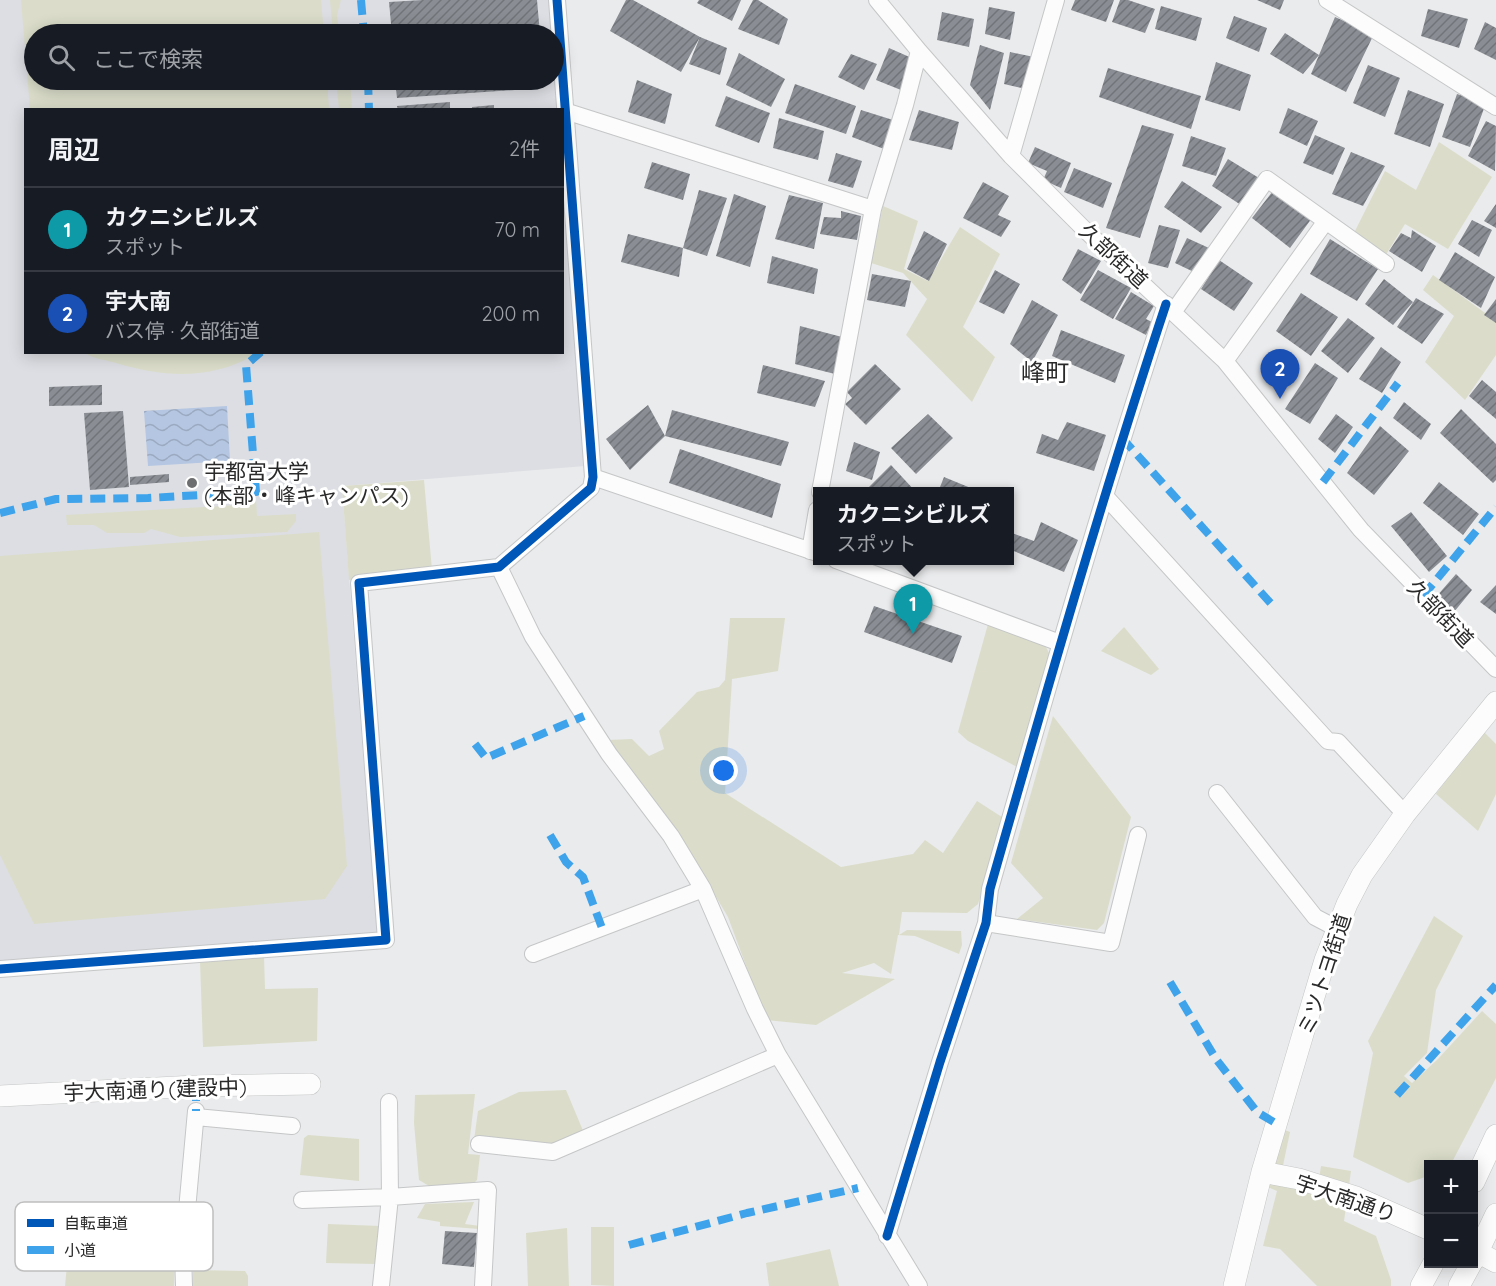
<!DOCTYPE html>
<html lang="ja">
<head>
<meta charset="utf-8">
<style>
	:root { --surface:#171b24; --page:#242831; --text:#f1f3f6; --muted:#9ea1a6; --line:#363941; --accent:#1a73e8 }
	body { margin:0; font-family:Quicksand,"Noto Sans JP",sans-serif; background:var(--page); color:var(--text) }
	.controls { position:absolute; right:18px; bottom:18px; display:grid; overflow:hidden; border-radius:0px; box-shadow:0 3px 15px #0003 }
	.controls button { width:54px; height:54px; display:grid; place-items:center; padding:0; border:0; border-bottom:2px solid var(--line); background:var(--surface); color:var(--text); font:30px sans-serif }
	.you { position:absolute; left:724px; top:771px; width:21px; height:21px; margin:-15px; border:4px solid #fff; border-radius:50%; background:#1a73e8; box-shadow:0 0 0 9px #1a73e833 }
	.badge { display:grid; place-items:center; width:39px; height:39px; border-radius:50%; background:var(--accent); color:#fff; font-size:20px; font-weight:700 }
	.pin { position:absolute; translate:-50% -50px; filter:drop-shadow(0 2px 3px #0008) }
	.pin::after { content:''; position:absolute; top:32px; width:21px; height:18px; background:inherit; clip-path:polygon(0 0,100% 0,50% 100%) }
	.popup { position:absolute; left:813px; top:487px; width:201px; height:78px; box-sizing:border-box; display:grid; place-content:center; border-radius:0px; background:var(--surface); filter:drop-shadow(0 2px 4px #0005); font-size:20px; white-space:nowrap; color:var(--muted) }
	.popup b { font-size:22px; color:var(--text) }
	.popup::after { content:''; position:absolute; left:50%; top:100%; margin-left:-12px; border:12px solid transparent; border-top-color:var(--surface) }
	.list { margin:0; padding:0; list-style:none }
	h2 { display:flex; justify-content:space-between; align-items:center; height:78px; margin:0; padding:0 24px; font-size:26px }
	h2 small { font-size:20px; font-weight:400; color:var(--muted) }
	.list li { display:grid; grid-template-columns:39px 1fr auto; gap:18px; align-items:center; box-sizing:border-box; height:84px; padding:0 24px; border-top:2px solid var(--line) }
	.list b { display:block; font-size:22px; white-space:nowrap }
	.list p { margin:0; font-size:20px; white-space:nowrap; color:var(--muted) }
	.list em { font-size:20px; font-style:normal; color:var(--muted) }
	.icon { flex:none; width:33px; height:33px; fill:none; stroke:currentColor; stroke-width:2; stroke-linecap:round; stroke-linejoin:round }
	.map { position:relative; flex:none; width:1496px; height:1286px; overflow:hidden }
	.search { position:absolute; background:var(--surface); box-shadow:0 3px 15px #0003; left:24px; top:24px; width:540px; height:66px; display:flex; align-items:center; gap:15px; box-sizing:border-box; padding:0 21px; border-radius:33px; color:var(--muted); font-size:22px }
	.panel { position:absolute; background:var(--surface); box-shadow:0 3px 15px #0003; left:24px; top:108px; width:540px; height:246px; border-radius:0px }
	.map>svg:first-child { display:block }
</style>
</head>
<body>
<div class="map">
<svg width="1496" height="1286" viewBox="0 0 1496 1286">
	<defs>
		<pattern id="water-waves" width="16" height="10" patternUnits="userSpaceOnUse" patternTransform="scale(1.5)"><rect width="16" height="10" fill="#b4c6e1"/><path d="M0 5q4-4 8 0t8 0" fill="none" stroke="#9baac1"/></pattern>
		<pattern id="building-hatch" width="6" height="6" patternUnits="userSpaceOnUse" patternTransform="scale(1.5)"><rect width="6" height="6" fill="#8a8e94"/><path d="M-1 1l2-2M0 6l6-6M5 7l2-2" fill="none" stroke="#717479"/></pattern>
	</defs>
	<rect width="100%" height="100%" fill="#eaebec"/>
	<path fill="#dcdee3" d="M0,0H550L552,34H34V80H554V48L558,109L26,110V352H562L563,167L585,466L342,486L377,935L0,961Z"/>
	<path fill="#dbddca" d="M21,0H321L324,34H34V80H327L329,109H30Z
		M330,0H341L337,15L339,34H333Z
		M336,80H350L352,109H339Z
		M1439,142L1492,177L1448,249L1405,224L1382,261L1351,239L1385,171L1416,190Z
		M883,206L918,221L904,269L928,281L960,227L1000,254L963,327L995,357L972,402L906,335L927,299L903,273L871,263Z
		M1433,275L1496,321V355L1465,400L1425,362L1454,316L1423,290Z
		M85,353V352L258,353C212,380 166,378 116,363C106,360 94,359 85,353Z
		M424,480L432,570L349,580L342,486Z
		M256,497L257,516L296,514V521L287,532L180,537L151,529L144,533H107L94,525H67L66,515L238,505L243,498Z
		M319,532L347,866L325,899L34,924L0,855V556Z
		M730,618H785L778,671L732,679L725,793L841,867L913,854L925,840L943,853L977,801L1005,819L978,904L967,913L902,912L899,935L907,930L961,931L962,945L959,954L915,936L898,935L891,974L874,963L842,973L895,979L816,1025L766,1020L728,917L675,828L608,740L632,739L649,756L664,749L659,731L697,692L719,687L725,680Z
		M988,624L1045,645L1050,655L1019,768L968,741L958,732Z
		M1124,627L1159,669L1151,675L1101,651Z
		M1053,716L1131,817L1104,923L1097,930L1017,919L1043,898L1011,863Z
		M1483,731L1496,744V794L1478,831L1436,794Z
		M1434,916L1463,936L1436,990L1427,1053L1404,1076L1412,1083L1438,1059L1482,1011L1496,1024V1078L1451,1164H1428V1176L1408,1183L1353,1157L1373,1053L1368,1041Z
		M264,957L265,989L318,988L317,1041L203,1047L200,961Z
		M566,1090L584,1133L556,1144L474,1140L478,1111L519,1092Z
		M475,1094L468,1154L480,1155L477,1180L473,1184L429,1186L419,1180L414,1123L415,1095Z
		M1268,1124L1290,1132L1281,1175L1317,1192L1321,1166L1351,1171L1344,1221L1376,1236L1391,1280V1286H1317L1280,1249L1263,1246L1277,1191L1254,1181Z
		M308,1135L359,1139V1181L300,1175L304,1138Z
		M474,1202L465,1224L480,1226L479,1229L440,1226V1222L417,1218L425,1204Z
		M328,1224L380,1226L375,1264L326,1263Z
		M59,1227L122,1233L121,1253L175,1254L174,1286H65L68,1254L58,1251Z
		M591,1227H614V1286L591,1285Z
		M567,1228L569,1286H528L526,1233Z
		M830,1249L839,1286H769L766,1263Z
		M193,1270L245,1271L248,1276V1286H193Z"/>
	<path fill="url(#water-waves)" d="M227,406L230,461L148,466L144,411Z"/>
	<path fill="url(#building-hatch)" d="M423,0H537L540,34H392L389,2Z
		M626,0H633L700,37L727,48L720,75L689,64L700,37L681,72L610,31Z
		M699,0H741L732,21L697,3Z
		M753,0H758L788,19L779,45L738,29Z
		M1075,0H1114L1106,22L1071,10Z
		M1120,0H1128L1155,9L1145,33L1112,22Z
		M1257,0H1284L1280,10Z
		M1161,6L1202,18L1196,41L1155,29Z
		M989,7L1015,12L1010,40L985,34Z
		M1428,9L1468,19L1459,48L1421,36Z
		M942,12L974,19L969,47L937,40Z
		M1234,16L1267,28L1259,52L1226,38Z
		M1335,17L1374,34L1346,92L1311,74Z
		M1485,22L1496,28V60L1474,49Z
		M1285,33L1319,55L1303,74L1270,54Z
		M980,45L1004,53L990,110L970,85Z
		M889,48L914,59L901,90L876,80Z
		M1010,52L1034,57L1026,89L1004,84Z
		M739,53L785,79L771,107L726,85Z
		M851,54L877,64L864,90L838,77Z
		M1216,62L1251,75L1240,111L1205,100Z
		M1368,65L1400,78L1385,117L1353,103Z
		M1108,68L1201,96L1191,129L1099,97Z
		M395,80H543V88L397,98Z
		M637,80L672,94L665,124L628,112Z
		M795,84L856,106L846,134L785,113Z
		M1408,90L1444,104L1430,147L1394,134Z
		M1457,94L1486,103L1470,147L1442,137Z
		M726,96L770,113L759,143L715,126Z
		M450,102V110H398L397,106Z
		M494,105V110H472V107Z
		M1288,108L1318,121L1307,146L1279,133Z
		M861,110L893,120L884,149L852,137Z
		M919,110L959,122L952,150L909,140Z
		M779,118L824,131L818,160L773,148Z
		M1486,121L1496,126L1495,171L1468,156Z
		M1142,125L1174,134L1140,238L1106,228Z
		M1315,135L1345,148L1333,175L1303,163Z
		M1191,136L1226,148L1216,176L1182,166Z
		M1035,147L1071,163L1061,188L1043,180L1047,171L1028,163Z
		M1351,152L1385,166L1363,206L1332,194Z
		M836,153L862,161L853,188L828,181Z
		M1228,159L1259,178L1241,205L1212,186Z
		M652,162L690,174L683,200L644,188Z
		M1074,168L1112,183L1103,208L1064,192Z
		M1182,181L1222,207L1201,233L1164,207Z
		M983,182L1009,196L998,215L1011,221L1001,237L963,218Z
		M699,190L727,198L707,256L683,248Z
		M1273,191L1312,218L1290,248L1252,218Z
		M734,194L766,206L750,267L716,256Z
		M789,195L823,203L814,249L775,239Z
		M1496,204V228L1484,221Z
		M841,211L861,216L857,240L820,234L824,217L841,218Z
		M1472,220L1492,230L1479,257L1458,244Z
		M1159,225L1180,230L1168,268L1148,263Z
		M1412,230L1436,246L1422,272L1389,251L1401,233L1411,238Z
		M924,231L947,244L929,281L907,269Z
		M628,234L683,248L679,277L621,262Z
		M1187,238L1209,248L1196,273L1175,263Z
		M1330,239L1378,269L1357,301L1310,274Z
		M1078,249L1101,261L1081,294L1062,280Z
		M1455,252L1495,277L1481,308L1439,280Z
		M772,256L818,269L814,294L767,283Z
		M1219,260L1253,283L1234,311L1201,289Z
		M995,270L1020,284L1004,314L979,302Z
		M1098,270L1131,288L1113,319L1080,300Z
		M872,274L911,281L905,307L867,300Z
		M1384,279L1413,302L1393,325L1365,304Z
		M1131,292L1154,306L1146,319L1152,322L1146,335L1115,319Z
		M1301,293L1338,317L1311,356L1276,331Z
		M1416,298L1444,314L1422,344L1397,327Z
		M1496,299V323L1484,315Z
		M1032,300L1058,315L1032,362L1010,344Z
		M1348,318L1375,338L1348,373L1321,351Z
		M800,326L842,337L835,374L795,364Z
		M1061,330L1125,355L1115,383L1052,356Z
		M1381,347L1401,362L1382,393L1359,379Z
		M1315,363L1338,378L1310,424L1285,409Z
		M875,364L901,389L866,425L845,404L852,398L847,392Z
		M763,365L825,381L815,407L757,393Z
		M1482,380L1496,392V419L1469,396Z
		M102,385V405L49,406V387Z
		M1404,402L1431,424L1421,440L1393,418Z
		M648,405L665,436L672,410L789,442L781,466L665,436L630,470L606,439Z
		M1461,409L1496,444V480L1493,483L1440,433Z
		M123,411L129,487L90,490L84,413Z
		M928,414L953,438L916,474L891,448Z
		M1336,414L1353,427L1335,453L1318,439Z
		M1067,422L1106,435L1094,471L1036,453L1042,434L1058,440Z
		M1380,426L1409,451L1374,495L1347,473Z
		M854,442L880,452L872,480L846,471Z
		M680,449L781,484L772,518L669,483Z
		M891,465L916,492H873L869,487Z
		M169,474V482L130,485V477Z
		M944,477L978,491V492H938Z
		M1439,482L1479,514L1463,535L1423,503Z
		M1411,512L1447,556L1429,572L1391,526Z
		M1041,522L1078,540L1064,572L1009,549V539L1012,533L1034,541Z
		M1456,574L1472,590L1454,612L1436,597Z
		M1496,585V614L1480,602Z
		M874,606L962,636L952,663L864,632Z
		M445,1231L477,1233L474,1267L442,1264Z"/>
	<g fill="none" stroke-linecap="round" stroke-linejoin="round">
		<defs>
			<path id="minor" d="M877,0L919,51L1011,156L1085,230L1225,361L1361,530L1496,669
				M1327,0L1496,107
				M565,111L873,209
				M1011,156L1056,0
				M1174,311L1267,179L1386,264
				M1225,361L1326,221
				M593,477L817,553
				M820,492L873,209L905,105L919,51
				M1105,496L1328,741L1338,742L1405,814
				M810,551L817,510
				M836,560L1060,643
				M499,567L533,637L609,754L671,836L703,889L755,1009L778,1055L919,1286
				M1217,793L1315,917L1336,928
				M986,923L1111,943L1138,835
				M533,954L703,889
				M0,969L386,940L359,583L499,567L591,488L593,477L557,0
				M389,1102L390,1197L488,1190L483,1286
				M196,1117L292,1126
				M479,1144L553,1152L778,1055
				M302,1200L390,1197L381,1286
				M887,1236L940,1062L986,923L990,889C1046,693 1102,497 1166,304
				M184,1286L183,1254L196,1111"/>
			<path id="tertiary" d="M0,1096L196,1086L310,1084
				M1262,1172L1299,1179L1356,1197L1428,1229
				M1474,1182L1496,1135
				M1474,1250L1496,1262
				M1474,1260L1496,1214
				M1234,1286L1262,1172L1325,960L1347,904L1362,875L1405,814L1496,702
				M1421,1286L1433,1264
				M1459,1286L1471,1264"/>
		</defs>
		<use href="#minor" stroke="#c5c6c7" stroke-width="18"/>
		<use href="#tertiary" stroke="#c5c6c7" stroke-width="22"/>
		<use href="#minor" stroke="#fcfcfc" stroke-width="16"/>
		<use href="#tertiary" stroke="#fcfcfc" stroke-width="21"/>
		<path stroke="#3ea3eb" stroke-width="8" stroke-dasharray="15 8" stroke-linecap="butt" d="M361,0L364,34
			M368,80L369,110
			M1122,438L1275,608
			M1323,482L1398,383
			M0,513L56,499L148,498L256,492L246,365L261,352
			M1423,596L1496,507
			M475,744L486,758L584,716
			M550,835L566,862L583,877L602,928
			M1170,982L1216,1059L1257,1112L1277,1124
			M196,1086V1111
			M1397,1095L1496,985
			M629,1245L747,1213L858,1188"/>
		<defs>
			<path id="cycleway" d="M0,969L386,940L359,583L499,567L591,488L593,477L557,0
				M887,1236L940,1062L986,923L990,889C1046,693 1102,497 1166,304"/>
		</defs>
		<use href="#cycleway" stroke="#fff" stroke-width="13"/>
		<use href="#cycleway" stroke="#0057b8" stroke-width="9"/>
	</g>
	<circle fill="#6d6e6f" stroke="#fff" stroke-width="2" cx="192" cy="483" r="6"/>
	<g text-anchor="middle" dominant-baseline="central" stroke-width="6" stroke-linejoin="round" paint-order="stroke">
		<g font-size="21" fill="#2a2a2b" stroke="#fff">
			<text transform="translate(1114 255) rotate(43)">久部街道</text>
			<text transform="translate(1441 613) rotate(46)">久部街道</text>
			<text transform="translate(1324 974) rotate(-72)">ミツトヨ街道</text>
			<text transform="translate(155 1089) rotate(-2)">宇大南通り(建設中)</text>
			<text transform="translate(1346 1198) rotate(19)">宇大南通り</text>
		</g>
		<g font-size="21" fill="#2a2a2b" stroke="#fff" text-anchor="start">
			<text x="204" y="471">宇都宮大学<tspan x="204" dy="24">(本部・峰キャンパス)</tspan></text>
		</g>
		<g font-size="24" fill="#2a2a2b" stroke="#fff">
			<text x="1045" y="372">峰町</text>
		</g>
	</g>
	<rect x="15" y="1202" width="198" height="69" rx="9" fill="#fff" stroke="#bfbfbf" stroke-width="1.5"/>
	<rect x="27" y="1219" width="27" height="8" fill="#0057b8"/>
	<rect x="27" y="1246" width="27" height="8" fill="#3ea3eb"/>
	<g font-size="16" fill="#2a2a2b">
		<text x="64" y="1229">自転車道</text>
		<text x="64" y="1256">小道</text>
	</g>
</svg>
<div class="controls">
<button>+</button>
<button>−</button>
</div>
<div class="you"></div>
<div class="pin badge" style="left:913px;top:634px;background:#0f9aa8">1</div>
<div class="popup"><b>カクニシビルズ</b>スポット</div>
<div class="pin badge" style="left:1280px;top:399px;background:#1a4fb4">2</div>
<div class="search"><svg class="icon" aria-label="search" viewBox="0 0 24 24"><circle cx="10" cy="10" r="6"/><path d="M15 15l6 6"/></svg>ここで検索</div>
<section class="panel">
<h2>周辺<small>2件</small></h2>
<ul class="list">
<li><span class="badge" style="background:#0f9aa8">1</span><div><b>カクニシビルズ</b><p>スポット</p></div><em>70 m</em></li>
<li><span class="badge" style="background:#1a4fb4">2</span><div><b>宇大南</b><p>バス停 · 久部街道</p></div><em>200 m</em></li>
</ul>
</section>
</div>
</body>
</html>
